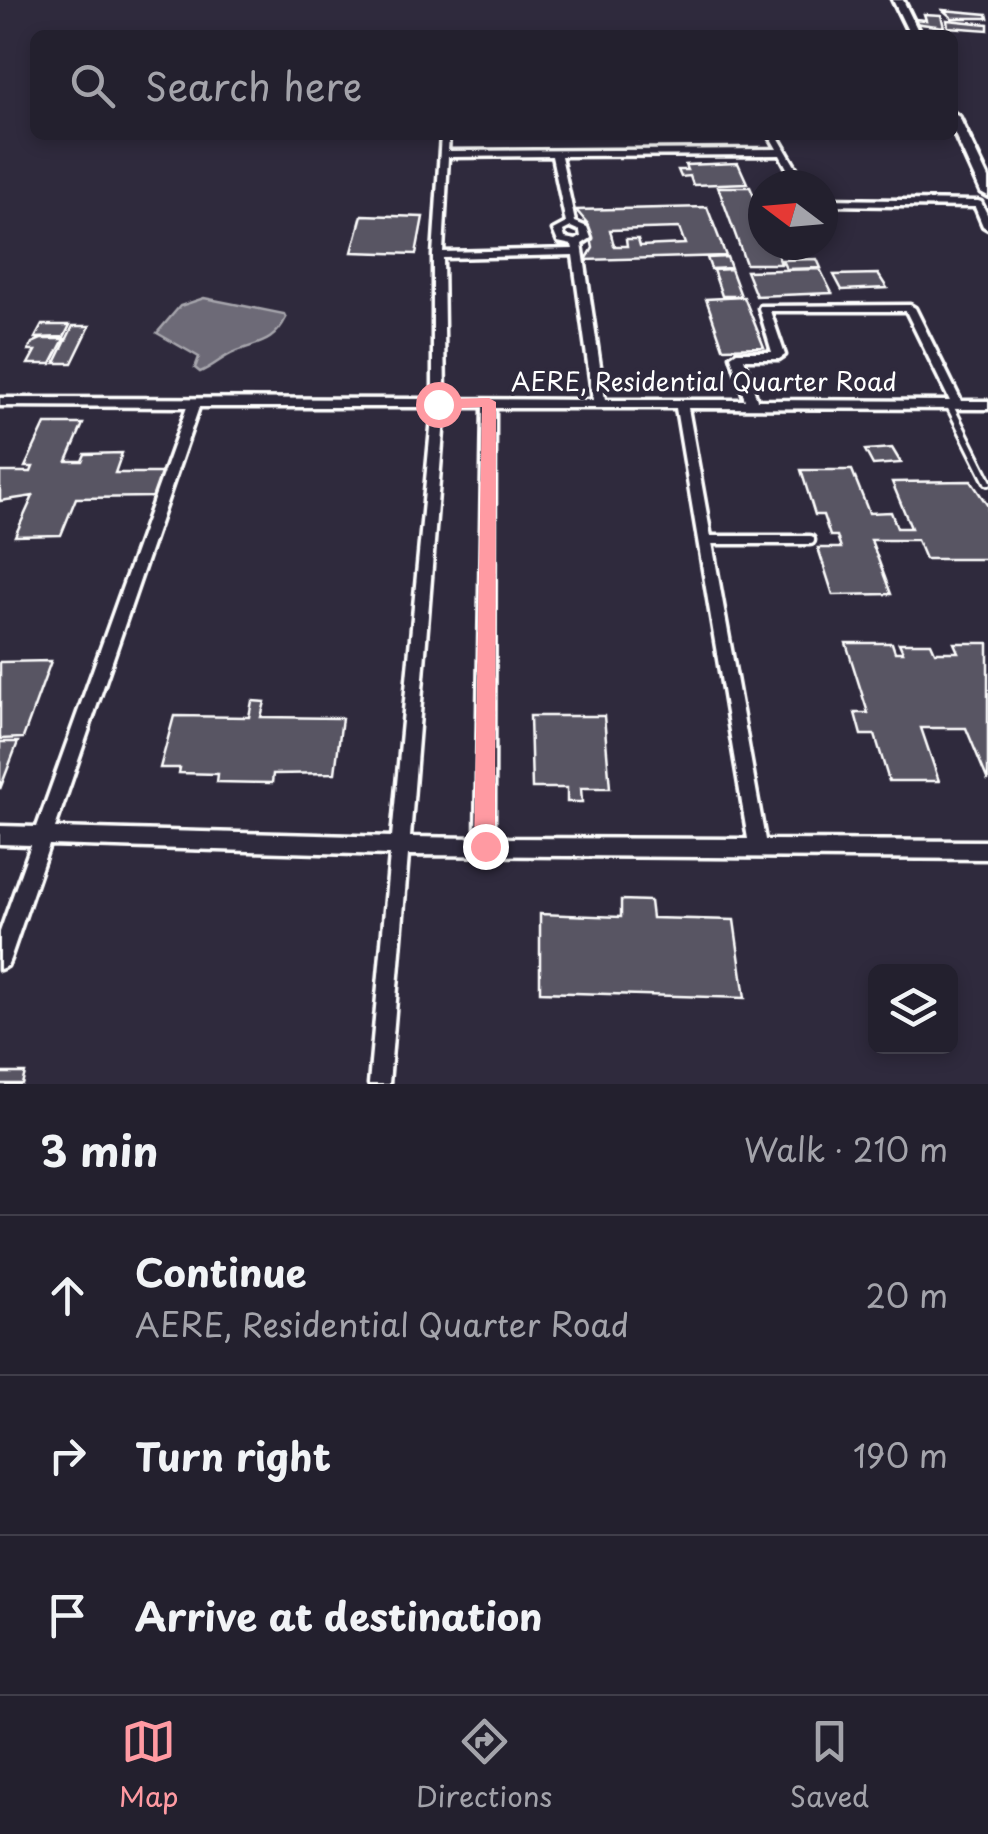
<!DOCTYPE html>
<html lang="en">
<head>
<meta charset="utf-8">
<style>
	:root { --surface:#23202e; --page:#2b2836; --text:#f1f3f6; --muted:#a3a3aa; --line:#403e4a; --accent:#ff9aa2 }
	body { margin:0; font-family:"Playpen Sans",sans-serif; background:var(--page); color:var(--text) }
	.controls { position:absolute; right:30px; bottom:30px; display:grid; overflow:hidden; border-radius:15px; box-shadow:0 5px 15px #0003 }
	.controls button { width:90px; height:90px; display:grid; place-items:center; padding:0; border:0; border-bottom:2px solid var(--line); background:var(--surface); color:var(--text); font:50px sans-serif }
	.compass { position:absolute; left:748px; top:170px; width:90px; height:90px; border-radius:50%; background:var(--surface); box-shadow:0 5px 15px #0003; rotate:286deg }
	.stop { position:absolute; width:30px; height:30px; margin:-22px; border:8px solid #ff9aa2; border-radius:50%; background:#fff }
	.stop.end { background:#ff9aa2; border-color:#fff; box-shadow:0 2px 10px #0008 }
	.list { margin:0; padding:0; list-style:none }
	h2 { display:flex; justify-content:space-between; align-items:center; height:130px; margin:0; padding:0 40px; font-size:42px }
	h2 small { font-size:32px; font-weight:400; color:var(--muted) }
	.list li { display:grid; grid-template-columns:65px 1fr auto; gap:30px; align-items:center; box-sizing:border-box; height:160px; padding:0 40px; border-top:2px solid var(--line) }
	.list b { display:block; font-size:38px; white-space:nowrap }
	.list p { margin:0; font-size:32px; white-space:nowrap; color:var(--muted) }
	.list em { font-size:32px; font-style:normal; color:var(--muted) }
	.icon { flex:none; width:55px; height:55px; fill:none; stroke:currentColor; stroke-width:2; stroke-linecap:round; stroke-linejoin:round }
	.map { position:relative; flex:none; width:988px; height:1084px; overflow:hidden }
	.search { position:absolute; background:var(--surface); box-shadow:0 5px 15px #0003; left:30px; right:30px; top:30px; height:110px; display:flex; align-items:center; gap:25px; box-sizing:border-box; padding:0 35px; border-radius:15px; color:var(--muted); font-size:38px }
	.sheet { height:610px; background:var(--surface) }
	nav { display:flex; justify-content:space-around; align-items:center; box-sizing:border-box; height:140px; border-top:2px solid var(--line); background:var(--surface); font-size:28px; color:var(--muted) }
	nav a { display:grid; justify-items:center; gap:5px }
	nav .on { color:var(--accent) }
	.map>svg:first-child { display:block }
</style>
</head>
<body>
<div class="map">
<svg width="988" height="1084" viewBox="0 0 988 1084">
	<rect width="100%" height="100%" fill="#2f2a3d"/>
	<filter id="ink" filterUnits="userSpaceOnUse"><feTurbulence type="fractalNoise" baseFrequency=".01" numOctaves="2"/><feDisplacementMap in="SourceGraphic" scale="20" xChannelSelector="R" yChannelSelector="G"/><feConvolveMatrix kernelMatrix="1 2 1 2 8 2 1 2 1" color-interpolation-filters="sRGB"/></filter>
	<g filter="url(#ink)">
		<path fill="#6d6a77" stroke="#a7a6ad" stroke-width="2.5" d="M204,298L284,314L286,318C273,344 259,342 235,352C222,357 213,367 200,372L195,368L199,357L157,333L180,306Z"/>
		<path fill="#595564" stroke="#fff" stroke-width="2.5" fill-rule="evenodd" d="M943,10L987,14L988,18H952Z
			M924,14L941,15L944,27L914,23L913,19L926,20Z
			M947,20L988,24V30L948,27Z
			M637,135H703L704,139H638Z
			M738,163L747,183L693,185L690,176L681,177L678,170H687L685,165Z
			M718,187H750L763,218V245H774L781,264H746Z
			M707,207L726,256L586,260L593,248L588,224L576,210ZM679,228L685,244L640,246L638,239H626L627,246H614L610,230Z
			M362,215L423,217L416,254L352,252Z
			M727,257L731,268L711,269L707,258Z
			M817,259L821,268L786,269L782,260Z
			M731,269L741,296H722L713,270Z
			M820,269L832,293L756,296L746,271Z
			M878,274L887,288L842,290L834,275Z
			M744,297L764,347L723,348L706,299Z
			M42,325H70L64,337L35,338Z
			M73,326H90L72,363H55Z
			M41,339H64L51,364H28L35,351H28L32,343Z
			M45,424H83L67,461H82L85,454L122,453L115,473H164L156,497L76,498L61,535L15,536L33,496L0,501V472H31L33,467H25Z
			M892,448L901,463L873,465L865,450Z
			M801,470H852L869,513L891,512L897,528H911L892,482L971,481L988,506V559H925L917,540H871L891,594L833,595L818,548H841L837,536H830L823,515H815Z
			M846,643H892L895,652H903L899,643H931L935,652H958L954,643H988V781L966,728H921L939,781H889L875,735H861L855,713H868Z
			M51,661L23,738L0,739V662Z
			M252,701L265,702L261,717L342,718L335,773L273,774L272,783L217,782L218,774L179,773L180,768H160L174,716L249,717Z
			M530,716H604L610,788H581L582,802H567V788H532Z
			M0,742H18L0,789Z
			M621,900L650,901L652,918L734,920L745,998L540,992V914L621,917Z
			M0,1073H25L22,1084H0Z"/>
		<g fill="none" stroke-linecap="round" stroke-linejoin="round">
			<defs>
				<path id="lane-far1" d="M949,404L988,482"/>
				<path id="lane" d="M705,540H810"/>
				<path id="street" d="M441,135H449L448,151L777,149L769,135H777L806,185H796L780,155L561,156L575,222L587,227L591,238L582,244L605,400H745L731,356L737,352H772L759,308L760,306L910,305L915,308L961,401H988V409L688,408L765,840L988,841V859L408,855L389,1084H369L390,855L49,845L10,959L7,966L0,969V932L31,845L0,844V826L37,827L187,407L0,406V398L433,399V255ZM552,156L566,223L553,230L558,242L572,245L573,249L443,252L448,157ZM571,227L580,231L581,237L576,240L565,238L563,231ZM573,255L593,400L445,399L443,258ZM770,311H906L950,401L757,400L744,359H779L785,355ZM199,407H433L392,837L55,828ZM445,407H483L476,838L410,837ZM495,408H676L748,839L494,838Z
					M823,199L978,201L981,202L988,216V229L983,226L975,207L823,205Z"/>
				<path id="secondary" d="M893,0H903L920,35H910Z
					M953,113L959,117L988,178V196L981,192L953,130Z"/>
			</defs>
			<use href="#lane-far1" stroke="#fff" stroke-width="12"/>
			<use href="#lane" stroke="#fff" stroke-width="15"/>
			<use href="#street" stroke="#fff" stroke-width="7"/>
			<use href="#secondary" stroke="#fff" stroke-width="8"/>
			<use href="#lane-far1" stroke="#2f2a3d" stroke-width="6"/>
			<use href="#lane" stroke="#2f2a3d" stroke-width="8"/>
			<use href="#street" fill="#2f2a3d" fill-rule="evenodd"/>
			<use href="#secondary" fill="#2f2a3d" fill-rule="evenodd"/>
		</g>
	</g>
	<path fill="#ff9aa2" d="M489,398L496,402L495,846L492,854L485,857L477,854L474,846L482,407L438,409L431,404L438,399Z"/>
	<g text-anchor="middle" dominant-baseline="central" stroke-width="8" stroke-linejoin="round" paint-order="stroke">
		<g font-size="25" fill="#fff" stroke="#2f2a3d">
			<text x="704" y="381">AERE, Residential Quarter Road</text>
		</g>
	</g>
</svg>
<div class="controls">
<button><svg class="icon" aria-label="layers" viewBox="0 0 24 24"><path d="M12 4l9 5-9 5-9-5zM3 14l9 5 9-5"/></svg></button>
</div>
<svg class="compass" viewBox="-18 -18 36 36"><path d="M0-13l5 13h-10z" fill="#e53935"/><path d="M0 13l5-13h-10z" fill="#a3a3aa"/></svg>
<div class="stop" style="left:438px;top:404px"></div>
<div class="stop end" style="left:485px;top:846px"></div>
<div class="search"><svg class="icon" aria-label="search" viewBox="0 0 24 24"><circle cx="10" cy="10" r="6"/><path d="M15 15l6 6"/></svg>Search here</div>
</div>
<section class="sheet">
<h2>3 min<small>Walk · 210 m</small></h2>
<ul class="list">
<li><svg class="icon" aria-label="ahead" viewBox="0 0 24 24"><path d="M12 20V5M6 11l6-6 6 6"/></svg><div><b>Continue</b><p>AERE, Residential Quarter Road</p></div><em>20 m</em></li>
<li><svg class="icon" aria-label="right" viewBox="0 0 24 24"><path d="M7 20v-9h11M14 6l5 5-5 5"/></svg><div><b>Turn right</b></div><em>190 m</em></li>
<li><svg class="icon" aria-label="arrive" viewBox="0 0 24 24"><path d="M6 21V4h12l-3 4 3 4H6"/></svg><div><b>Arrive at destination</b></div></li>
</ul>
</section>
<nav>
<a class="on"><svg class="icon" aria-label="map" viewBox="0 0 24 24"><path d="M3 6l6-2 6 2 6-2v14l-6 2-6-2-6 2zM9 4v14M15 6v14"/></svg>Map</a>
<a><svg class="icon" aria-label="directions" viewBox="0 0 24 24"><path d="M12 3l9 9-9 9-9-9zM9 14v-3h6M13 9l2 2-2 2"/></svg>Directions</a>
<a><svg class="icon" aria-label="saved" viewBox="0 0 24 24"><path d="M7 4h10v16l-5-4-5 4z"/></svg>Saved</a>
</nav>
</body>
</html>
